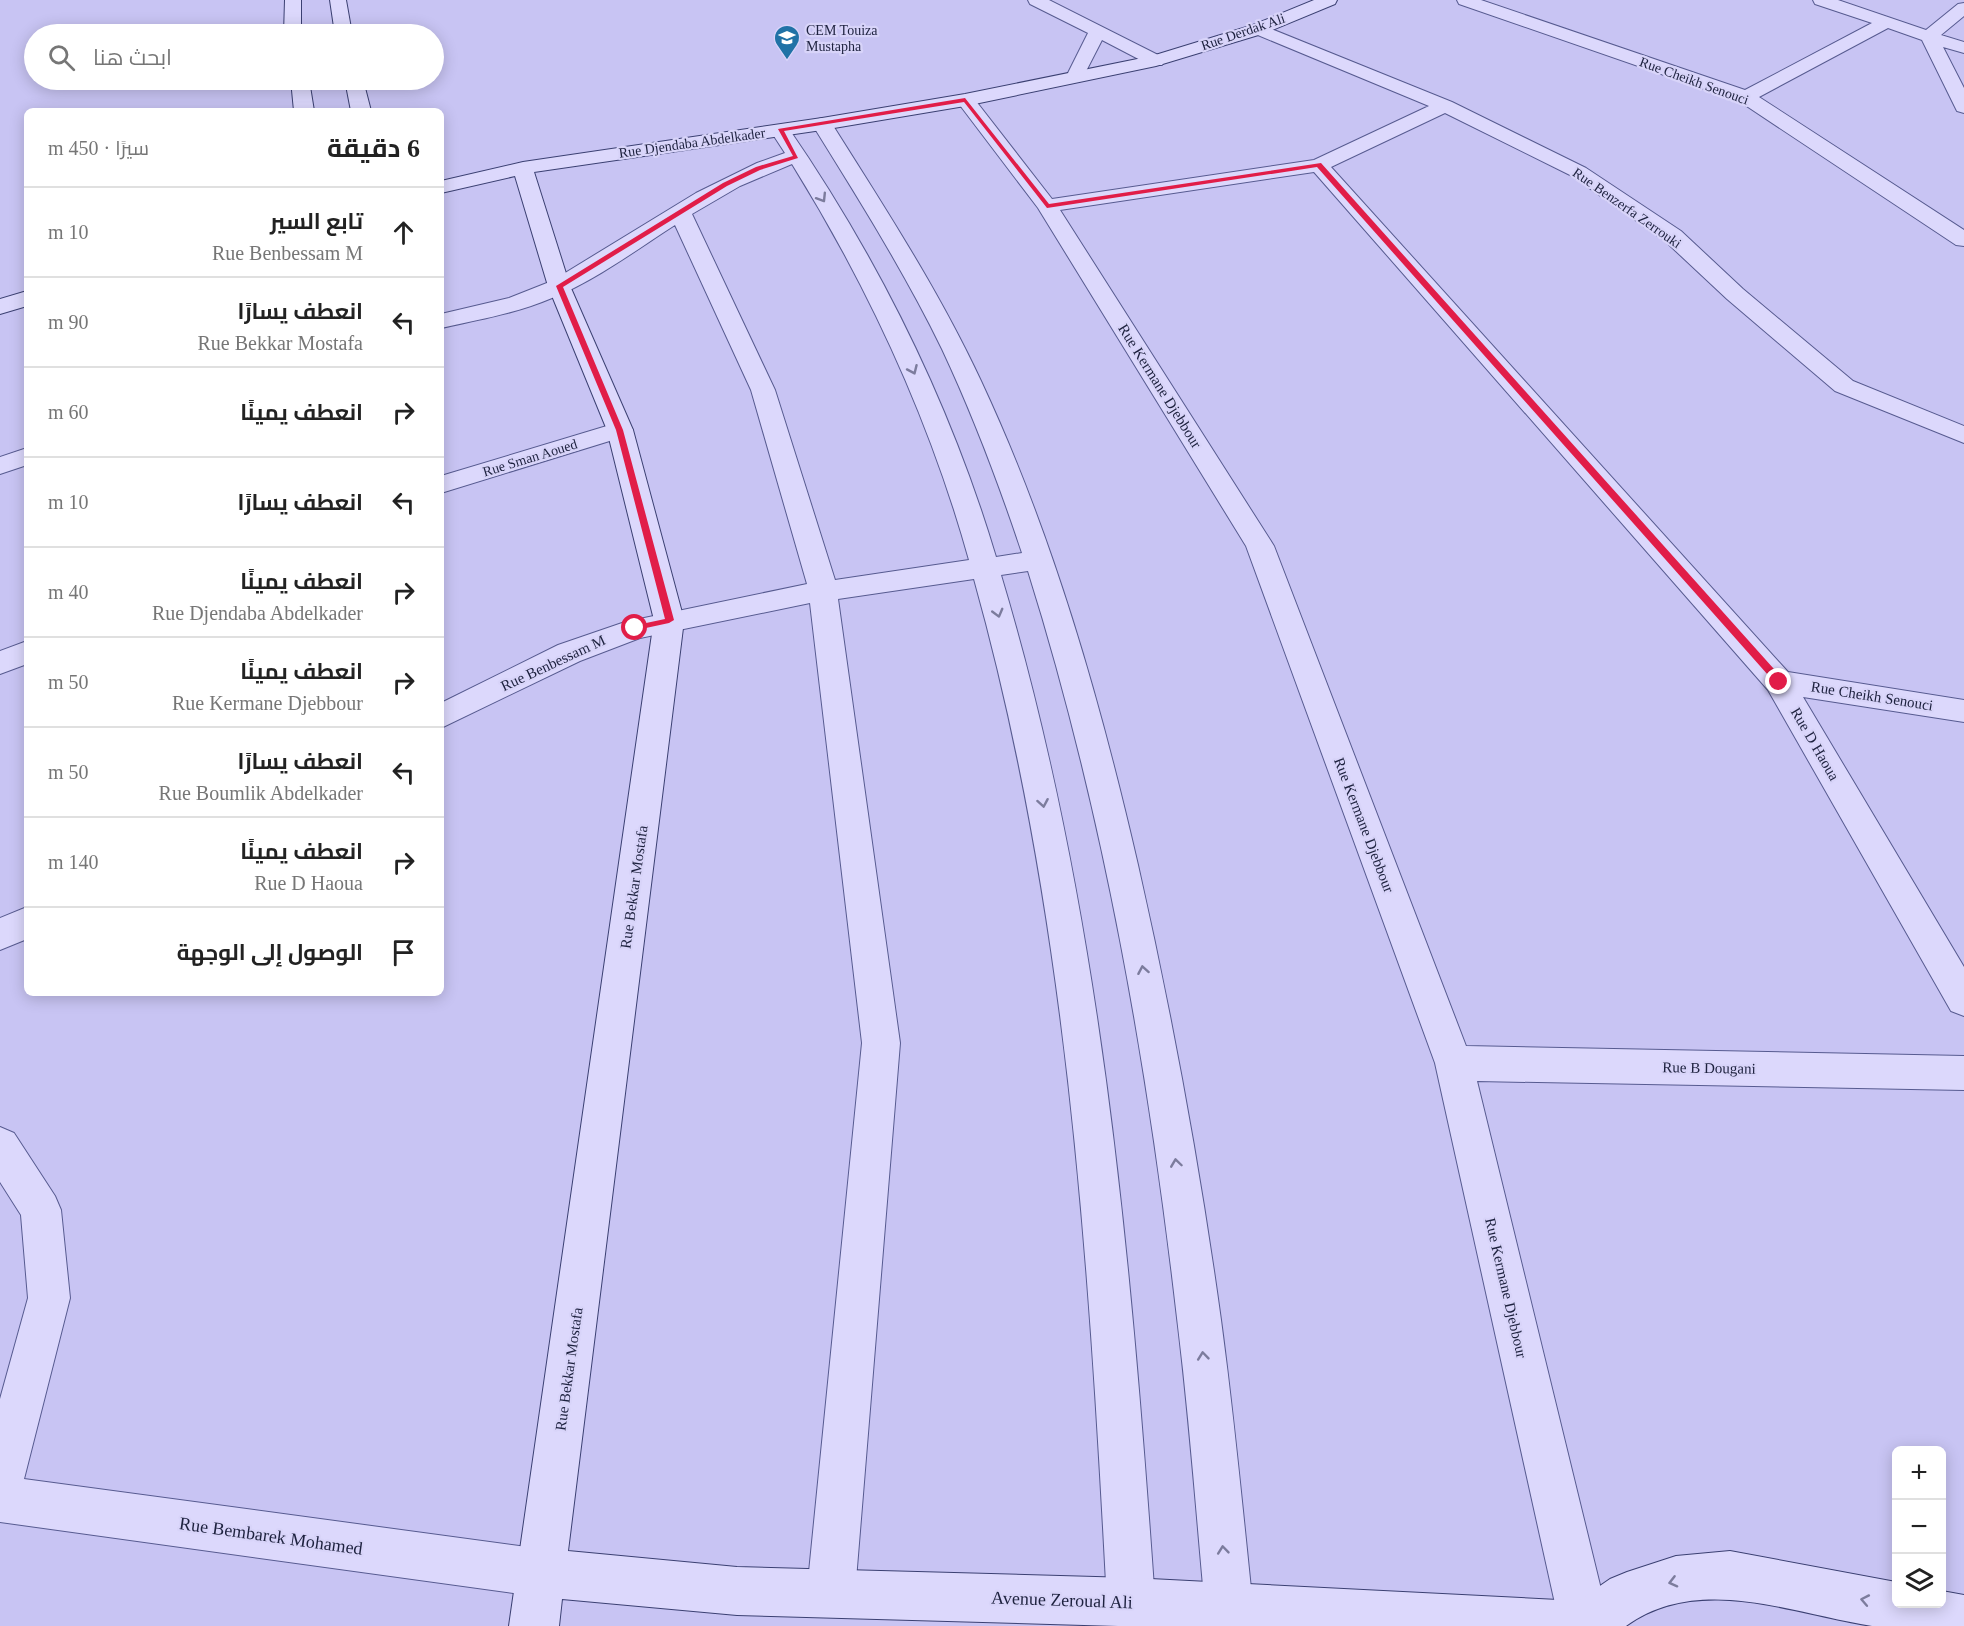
<!DOCTYPE html>
<html lang="ar">
<head>
<meta charset="utf-8">
<style>
	:root { --surface:#fff; --page:#f6f6f6; --text:#222; --muted:#767676; --line:#e0e0e0 }
	body { margin:0; font-family:"Times New Roman",Cairo,serif; background:var(--page); color:var(--text); direction:rtl }
	.controls { position:absolute; right:18px; bottom:18px; display:grid; overflow:hidden; border-radius:9px; box-shadow:0 3px 15px #0003 }
	.controls button { width:54px; height:54px; display:grid; place-items:center; padding:0; border:0; border-bottom:2px solid var(--line); background:var(--surface); color:var(--text); font:30px sans-serif }
	.stop { position:absolute; width:18px; height:18px; margin:-14px; border:4px solid #e11d48; border-radius:50%; background:#fff }
	.stop.end { background:#e11d48; border-color:#fff; box-shadow:0 2px 6px #0008 }
	.list { margin:0; padding:0; list-style:none }
	h2 { display:flex; justify-content:space-between; align-items:center; height:78px; margin:0; padding:0 24px; font-size:26px }
	h2 small { font-size:20px; font-weight:400; color:var(--muted) }
	.list li { display:grid; grid-template-columns:39px 1fr auto; gap:18px; align-items:center; box-sizing:border-box; height:90px; padding:0 24px; border-top:2px solid var(--line) }
	.list b { display:block; font-size:22px; white-space:nowrap }
	.list p { margin:0; font-size:20px; white-space:nowrap; color:var(--muted) }
	.list em { font-size:20px; font-style:normal; color:var(--muted) }
	.icon { flex:none; width:33px; height:33px; fill:none; stroke:currentColor; stroke-width:2; stroke-linecap:round; stroke-linejoin:round }
	.map { position:relative; flex:none; width:1964px; height:1626px; overflow:hidden; direction:ltr }
	.search { position:absolute; background:var(--surface); box-shadow:0 3px 15px #0003; left:24px; top:24px; width:420px; height:66px; display:flex; align-items:center; gap:15px; box-sizing:border-box; padding:0 21px; border-radius:33px; color:var(--muted); font-size:22px }
	.panel { position:absolute; background:var(--surface); box-shadow:0 3px 15px #0003; left:24px; top:108px; width:420px; height:888px; border-radius:9px; direction:rtl }
	.map>svg:first-child { display:block }
</style>
</head>
<body>
<div class="map">
<svg width="1964" height="1626" viewBox="0 0 1964 1626">
	<rect width="100%" height="100%" fill="#c8c4f3"/>
	<g fill="none" stroke-linecap="round" stroke-linejoin="round">
		<defs>
			<path id="street" d="M1028,0H1049L1162,57L1165,61L1162,65H1150L1102,40L1081,81H1069L1066,77L1088,33L1030,4Z
				M1457,0H1481L1745,90L1872,23L1815,4L1813,0H1838L1926,30L1958,4L1964,3V16L1941,35L1964,42V53L1943,47L1964,88V113L1957,111L1955,107L1922,40L1888,28L1759,97L1964,230V246L1956,245L1739,101L1459,4Z
				M1259,24L1452,102L1586,168L1681,231L1743,289L1853,381L1964,426V443L1835,391L1727,299L1665,241L1572,176L1445,113L1331,167L1788,672L1964,700V722L1803,697L1964,967V1016L1951,1011L1768,690L1314,172L1060,210L1274,546L1466,1046L1964,1056V1090L1477,1081L1610,1626H1560L1435,1063L1246,546L1038,208L956,100L958,96H972L1052,199L1314,160L1429,106L1253,33L1250,29L1253,25Z
				M822,118L829,120L832,124C885,208 939,291 981,381C1053,535 1100,700 1138,865C1172,1015 1200,1167 1221,1320C1234,1416 1243,1512 1253,1608L1245,1626L1212,1625L1205,1608C1196,1511 1189,1414 1177,1318C1148,1066 1104,813 1028,571L1001,575C1101,908 1131,1257 1155,1602L1148,1619L1132,1626L1114,1619L1107,1602C1089,1259 1067,911 974,579L838,599L900,1043L855,1592L848,1609L831,1616L814,1609L807,1592L862,1043L810,603L640,638L580,661L441,728V703L558,645L625,622L807,584L751,390L675,225C636,250 596,280 552,298C517,313 478,320 441,328V314L509,298L552,281L696,193L757,163L785,153L770,130L773,126H787C878,258 950,403 996,557L1022,553C999,484 973,415 942,349C904,271 858,198 812,124L815,120ZM792,164C869,288 930,420 969,560L835,580L775,390L692,214L740,186Z
				M620,422L629,425L633,430L629,435L441,493V476Z
				M27,448V465L0,474V457Z
				M27,641V664L0,674V651Z
				M27,907V939L0,950V918Z
				M0,1127L14,1133L55,1196L61,1210L70,1298L24,1479L542,1549L559,1556L566,1573L559,1590L542,1597L0,1522V1399L28,1298L21,1215L0,1182Z"/>
			<path id="secondary" d="M285,0H301V34H284Z
				M330,0H346L352,34H335Z
				M1314,0H1337L1335,4L1265,33L1156,66L965,106L822,130L534,172L570,286L633,430L684,620L568,1551L737,1567L1131,1578L1578,1601L1610,1579L1627,1572L1676,1556L1730,1551L1896,1582V1604H1942V1591L1964,1595V1626C1934,1626 1901,1626 1872,1626C1793,1614 1699,1573 1626,1626H1118L737,1615L562,1599L559,1626H509L654,620L607,430L548,286L515,176L441,193V181L523,162L822,118L965,94L1152,56L1253,25Z
				M291,80H309L314,111H294Z
				M345,80H363L371,111H351Z
				M27,291V306L0,314V299Z"/>
		</defs>
		<use href="#street" stroke="#575b90" stroke-width="2"/>
		<use href="#secondary" stroke="#3b4072" stroke-width="2"/>
		<use href="#street" fill="#dcd8fc" fill-rule="evenodd"/>
		<use href="#secondary" fill="#dcd8fc" fill-rule="evenodd"/>
	</g>
	<defs><path id="oneway-chevron" d="M-2-3.5L2.5 0L-2 3.5" fill="none" stroke-width="1.6" stroke-linecap="round" stroke-linejoin="round" transform="scale(1.5)"/></defs>
	<g stroke="#7c7c9d">
		<use href="#oneway-chevron" transform="translate(822 198) rotate(58)"/>
		<use href="#oneway-chevron" transform="translate(913 370) rotate(66)"/>
		<use href="#oneway-chevron" transform="translate(998 613) rotate(75)"/>
		<use href="#oneway-chevron" transform="translate(1043 803) rotate(80)"/>
		<use href="#oneway-chevron" transform="translate(1143 970) rotate(-100)"/>
		<use href="#oneway-chevron" transform="translate(1176 1163) rotate(-98)"/>
		<use href="#oneway-chevron" transform="translate(1203 1356) rotate(-96)"/>
		<use href="#oneway-chevron" transform="translate(1223 1550) rotate(-96)"/>
		<use href="#oneway-chevron" transform="translate(1673 1582) rotate(166)"/>
		<use href="#oneway-chevron" transform="translate(1865 1600) rotate(-169)"/>
	</g>
	<path fill="#e11d48" d="M965,98L1049,204L1321,163L1783,679V684H1776L1317,167L1047,208L964,102L784,131L798,158L760,170L727,186L563,287L623,430L674,620L669,623L632,631V626L665,619L616,430L556,286L723,183L756,167L793,156L778,129Z"/>
	<defs>
		<symbol id="school-pin" viewBox="-11 -11 22 30"><path d="M0 17L-7.5 6A9.5 9.5 0 1 1 7.5 6Z" fill="#2072a6" stroke="#d8d4f9"/><path d="M0-5L7-2L0 1L-7-2ZM-4 1L0 2.5L4 1V4Q0 6-4 4Z" fill="#fff"/></symbol>
	</defs>
	<g fill-rule="evenodd">
		<use href="#school-pin" x="772" y="23" width="30" height="40"/>
	</g>
	<g text-anchor="middle" dominant-baseline="central" stroke-width="4.5" stroke-linejoin="round" paint-order="stroke">
		<g font-size="14" fill="#1d213e" stroke="#d8d4f9" text-anchor="start">
			<text x="806" y="30">CEM Touiza<tspan x="806" dy="16">Mustapha</tspan></text>
		</g>
		<g font-size="14" fill="#1d213e" stroke="#d8d4f9">
			<text transform="translate(1243 32) rotate(-19)">Rue Derdak Ali</text>
			<text transform="translate(1694 81) rotate(20)">Rue Cheikh Senouci</text>
			<text transform="translate(692 143) rotate(-8)">Rue Djendaba Abdelkader</text>
			<text transform="translate(1627 208) rotate(35)">Rue Benzerfa Zerrouki</text>
			<text transform="translate(530 458) rotate(-17)">Rue Sman Aoued</text>
		</g>
		<g font-size="15" fill="#1d213e" stroke="#d8d4f9">
			<text transform="translate(1160 386) rotate(58)">Rue Kermane Djebbour</text>
			<text transform="translate(553 663) rotate(-25)">Rue Benbessam M</text>
			<text transform="translate(1872 696) rotate(9)">Rue Cheikh Senouci</text>
			<text transform="translate(1815 744) rotate(60)">Rue D Haoua</text>
			<text transform="translate(1364 825) rotate(69)">Rue Kermane Djebbour</text>
			<text transform="translate(634 887) rotate(-82)">Rue Bekkar Mostafa</text>
			<text transform="translate(1709 1068) rotate(1)">Rue B Dougani</text>
			<text transform="translate(1506 1288) rotate(77)">Rue Kermane Djebbour</text>
			<text transform="translate(569 1369) rotate(-82)">Rue Bekkar Mostafa</text>
		</g>
		<g font-size="18" fill="#1d213e" stroke="#d8d4f9">
			<text transform="translate(271 1536) rotate(8)">Rue Bembarek Mohamed</text>
			<text transform="translate(1062 1600) rotate(2)">Avenue Zeroual Ali</text>
		</g>
	</g>
</svg>
<div class="controls">
<button>+</button>
<button>−</button>
<button><svg class="icon" aria-label="layers" viewBox="0 0 24 24"><path d="M12 4l9 5-9 5-9-5zM3 14l9 5 9-5"/></svg></button>
</div>
<div class="stop" style="left:635px;top:628px"></div>
<div class="stop end" style="left:1779px;top:682px"></div>
<div class="search"><svg class="icon" aria-label="search" viewBox="0 0 24 24"><circle cx="10" cy="10" r="6"/><path d="M15 15l6 6"/></svg>ابحث هنا</div>
<section class="panel">
<h2>6 دقيقة<small>سيرًا · 450 m</small></h2>
<ul class="list">
<li><svg class="icon" aria-label="ahead" viewBox="0 0 24 24"><path d="M12 20V5M6 11l6-6 6 6"/></svg><div><b>تابع السير</b><p>Rue Benbessam M</p></div><em>10 m</em></li>
<li><svg class="icon" aria-label="left" viewBox="0 0 24 24"><path d="M17 20v-9H6M10 6l-5 5 5 5"/></svg><div><b>انعطف يسارًا</b><p>Rue Bekkar Mostafa</p></div><em>90 m</em></li>
<li><svg class="icon" aria-label="right" viewBox="0 0 24 24"><path d="M7 20v-9h11M14 6l5 5-5 5"/></svg><div><b>انعطف يمينًا</b></div><em>60 m</em></li>
<li><svg class="icon" aria-label="left" viewBox="0 0 24 24"><path d="M17 20v-9H6M10 6l-5 5 5 5"/></svg><div><b>انعطف يسارًا</b></div><em>10 m</em></li>
<li><svg class="icon" aria-label="right" viewBox="0 0 24 24"><path d="M7 20v-9h11M14 6l5 5-5 5"/></svg><div><b>انعطف يمينًا</b><p>Rue Djendaba Abdelkader</p></div><em>40 m</em></li>
<li><svg class="icon" aria-label="right" viewBox="0 0 24 24"><path d="M7 20v-9h11M14 6l5 5-5 5"/></svg><div><b>انعطف يمينًا</b><p>Rue Kermane Djebbour</p></div><em>50 m</em></li>
<li><svg class="icon" aria-label="left" viewBox="0 0 24 24"><path d="M17 20v-9H6M10 6l-5 5 5 5"/></svg><div><b>انعطف يسارًا</b><p>Rue Boumlik Abdelkader</p></div><em>50 m</em></li>
<li><svg class="icon" aria-label="right" viewBox="0 0 24 24"><path d="M7 20v-9h11M14 6l5 5-5 5"/></svg><div><b>انعطف يمينًا</b><p>Rue D Haoua</p></div><em>140 m</em></li>
<li><svg class="icon" aria-label="arrive" viewBox="0 0 24 24"><path d="M6 21V4h12l-3 4 3 4H6"/></svg><div><b>الوصول إلى الوجهة</b></div></li>
</ul>
</section>
</div>
</body>
</html>
